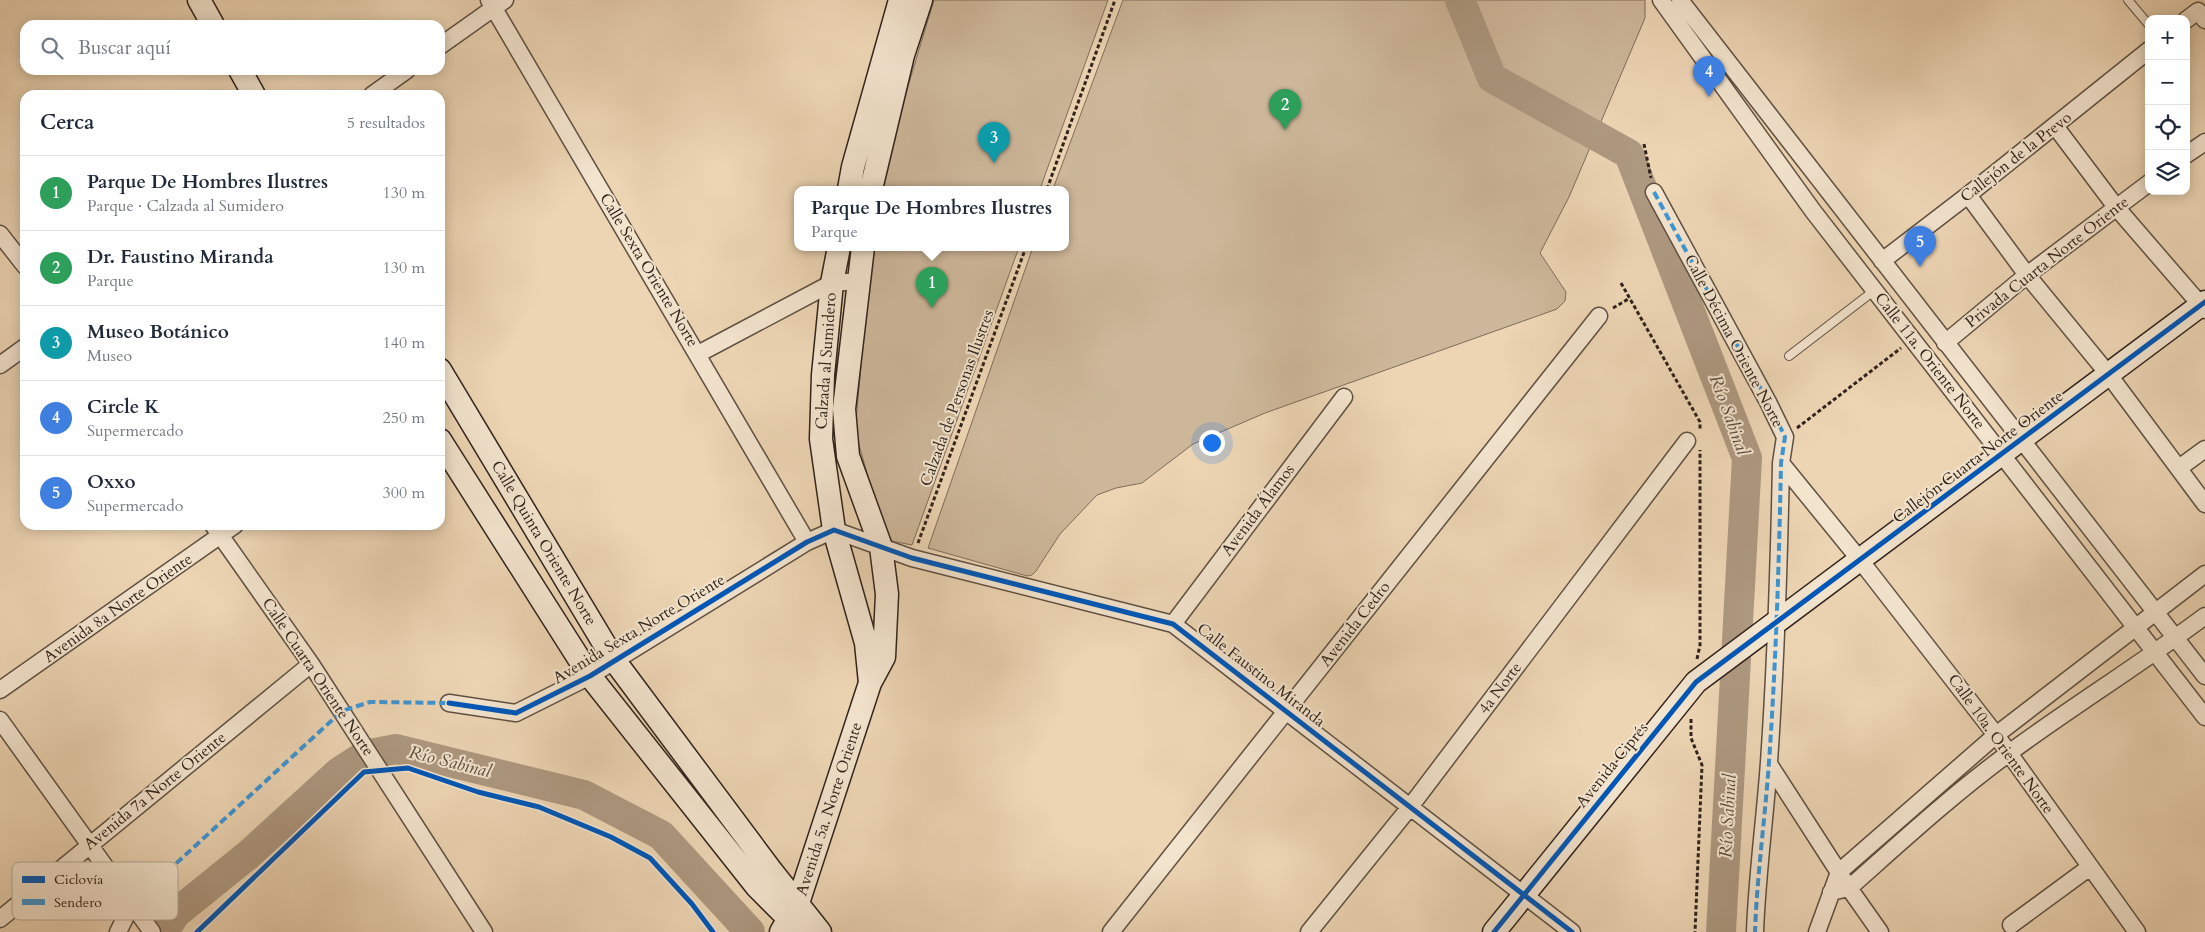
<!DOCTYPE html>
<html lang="es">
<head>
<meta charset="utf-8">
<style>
	:root { --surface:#fff; --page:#f6f6f7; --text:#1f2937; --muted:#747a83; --line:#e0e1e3; --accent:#111827 }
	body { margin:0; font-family:Cardo,serif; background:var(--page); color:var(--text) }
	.controls { position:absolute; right:15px; top:15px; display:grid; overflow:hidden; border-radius:10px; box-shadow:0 2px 12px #0003 }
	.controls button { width:45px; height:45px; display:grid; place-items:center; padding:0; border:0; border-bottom:1px solid var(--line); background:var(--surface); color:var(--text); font:25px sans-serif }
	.you { position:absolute; left:1211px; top:442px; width:18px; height:18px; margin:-12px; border:4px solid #fff; border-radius:50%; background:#1a73e8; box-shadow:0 0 0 8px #1a73e833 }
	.badge { display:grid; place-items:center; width:32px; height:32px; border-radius:50%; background:var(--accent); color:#fff; font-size:16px; font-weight:700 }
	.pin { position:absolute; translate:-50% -41px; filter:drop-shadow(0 1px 2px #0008) }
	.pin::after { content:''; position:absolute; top:26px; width:18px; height:15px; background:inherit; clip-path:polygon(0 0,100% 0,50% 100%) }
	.popup { position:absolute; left:794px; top:186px; width:275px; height:65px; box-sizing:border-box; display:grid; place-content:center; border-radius:10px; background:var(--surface); filter:drop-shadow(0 1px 4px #0005); font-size:16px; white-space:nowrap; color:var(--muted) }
	.popup b { font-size:19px; color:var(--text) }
	.popup::after { content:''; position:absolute; left:50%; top:100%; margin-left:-10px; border:10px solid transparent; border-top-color:var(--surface) }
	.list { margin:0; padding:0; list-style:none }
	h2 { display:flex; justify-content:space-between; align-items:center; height:65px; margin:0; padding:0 20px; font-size:21px }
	h2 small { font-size:16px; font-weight:400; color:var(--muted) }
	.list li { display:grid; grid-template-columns:32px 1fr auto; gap:15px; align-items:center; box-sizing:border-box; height:75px; padding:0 20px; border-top:1px solid var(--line) }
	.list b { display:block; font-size:19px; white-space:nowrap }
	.list p { margin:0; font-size:16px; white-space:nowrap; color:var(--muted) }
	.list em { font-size:16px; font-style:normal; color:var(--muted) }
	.icon { flex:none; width:28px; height:28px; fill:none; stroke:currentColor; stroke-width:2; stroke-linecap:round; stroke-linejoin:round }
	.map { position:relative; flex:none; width:2205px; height:932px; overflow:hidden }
	.search { position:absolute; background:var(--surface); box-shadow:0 2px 12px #0003; left:20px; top:20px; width:425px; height:55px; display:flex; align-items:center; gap:12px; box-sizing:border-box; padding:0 18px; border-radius:15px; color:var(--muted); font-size:19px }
	.panel { position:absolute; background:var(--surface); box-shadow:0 2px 12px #0003; left:20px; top:90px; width:425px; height:440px; border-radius:15px }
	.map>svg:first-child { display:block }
</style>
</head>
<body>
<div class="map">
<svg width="2205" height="932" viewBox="0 0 2205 932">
	<rect width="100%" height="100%" fill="#edd5b4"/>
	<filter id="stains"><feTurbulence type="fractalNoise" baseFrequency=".004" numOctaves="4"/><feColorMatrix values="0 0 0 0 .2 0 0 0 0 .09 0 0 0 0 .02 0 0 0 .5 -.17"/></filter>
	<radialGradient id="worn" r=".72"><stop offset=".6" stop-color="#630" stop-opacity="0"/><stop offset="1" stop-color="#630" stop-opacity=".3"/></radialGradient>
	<path fill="#cdb79a" stroke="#7e6d5b" d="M934,0H1108L1040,189H877Z
		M1123,0H1645V18L1569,197L1540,253L1566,292L1565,301L1557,309L1265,413L1193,444L1142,483L1116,488L1097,495L1060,534L1036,571L1032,575L1027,576L928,548L1033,247H1066V189H1053Z
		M872,247H1019L912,545L886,540L855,431Z"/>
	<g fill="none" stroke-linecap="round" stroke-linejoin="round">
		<path stroke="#ad9880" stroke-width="30" d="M1460,0L1492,78L1629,154L1747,458L1721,932
			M164,932L175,914L248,855L339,772L365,755L396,749L584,795L661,835L750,932"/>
		<defs>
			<path id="lane" d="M2128,0L2149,25
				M1789,356L1875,290"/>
			<path id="street" d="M489,0L807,542
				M1661,0L1813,211L2205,717
				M1680,0L2205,676
				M2186,20L2198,11L2205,20
				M440,46L505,0
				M372,95L407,70
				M2055,126L2116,207L2205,310
				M2186,155L2205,142
				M1654,192L1768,402L1785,437L1781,463C1779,563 1776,662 1769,762C1765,819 1757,875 1755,932
				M1968,195L2027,275L2109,375L2205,504
				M0,234L25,266
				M1882,261L1968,195L2149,50
				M1945,343L2027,275L2149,183
				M698,354L832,283L859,281
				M0,365L25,347
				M1781,463L1860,560L1996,735L2137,932
				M2179,468L2205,449
				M213,525L311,664L484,932
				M1173,624L1344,397
				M0,690L235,525
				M449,703L516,713L590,676L807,542L834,530L912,558L1173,624L1572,932
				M0,720L152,932
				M1769,764L1849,888L1880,932
				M1831,892L1849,888C1901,842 1953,794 2009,753C2073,706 2141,664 2205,616
				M0,919L311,664
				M2011,925L2090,867
				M118,932L132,904
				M1111,932L1599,316
				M1309,932L1410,807L1687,441
				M1817,932L1839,872L1996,735L2205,574"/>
			<path id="secondary" d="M199,0L213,25
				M240,70L254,95
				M849,189L853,167L900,0
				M871,189L903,55L921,0
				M839,247L832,283L823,375L821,439L834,530L866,643L870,683
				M440,370L614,660L770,869L820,932
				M440,440L590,676L757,887L790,920L803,923
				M781,932L798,903L870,683L884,657L887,594L881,547L848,456L844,409L863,247
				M1494,932L1696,682L2205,302"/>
		</defs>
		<use href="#lane" stroke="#5f5042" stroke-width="10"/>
		<use href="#street" stroke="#5f5042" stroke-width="19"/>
		<use href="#secondary" stroke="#30231c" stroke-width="25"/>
		<path stroke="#30231c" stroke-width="3" stroke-dasharray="4 2.5" stroke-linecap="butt" d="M1644,144L1651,178
			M1047,189L1115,0
			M1621,283L1700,422V431
			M1613,308L1630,298
			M1797,428L1901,348
			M918,543L1026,247
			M1697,659L1700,645V450
			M1691,719V738L1702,765L1695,932"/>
		<use href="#lane" stroke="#f3e4ce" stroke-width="8"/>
		<use href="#street" stroke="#f3e4ce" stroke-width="16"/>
		<use href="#secondary" stroke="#f3e4ce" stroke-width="22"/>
		<path stroke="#3d95d4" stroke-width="4" stroke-dasharray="8 4" stroke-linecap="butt" d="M1654,192L1768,402L1785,437L1781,463C1779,563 1776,662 1769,762C1765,819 1757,875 1755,932
			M132,904L342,711L370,702L449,703"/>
		<defs>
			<path id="cycleway" d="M449,703L516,713L590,676L807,542L834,530L912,558L1173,624L1572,932
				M197,932L364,772L408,768L478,792L539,807L611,837L650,858L692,904L713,932
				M1494,932L1696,682L2205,302"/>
		</defs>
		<use href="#cycleway" stroke="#f3e4ce" stroke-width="8"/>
		<use href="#cycleway" stroke="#0057b8" stroke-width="5"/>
	</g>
	<g text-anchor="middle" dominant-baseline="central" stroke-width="4" stroke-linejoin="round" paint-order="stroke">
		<g font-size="16" fill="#30231c" stroke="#f3e4ce">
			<text transform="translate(2016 157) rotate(-38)">Callejón de la Prevo</text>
			<text transform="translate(2047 262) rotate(-38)">Privada Cuarta Norte Oriente</text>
			<text transform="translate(649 270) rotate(59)">Calle Sexta Oriente Norte</text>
			<text transform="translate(1734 341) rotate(62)">Calle Décima Oriente Norte</text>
			<text transform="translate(826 361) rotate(-86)">Calzada al Sumidero</text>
			<text transform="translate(1930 361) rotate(52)">Calle 11a. Oriente Norte</text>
			<text transform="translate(957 398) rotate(-70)">Calzada de Personas Ilustres</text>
			<text transform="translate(1978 457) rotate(-37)">Callejón Cuarta Norte Oriente</text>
			<text transform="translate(1258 510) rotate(-53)">Avenida Álamos</text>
			<text transform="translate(544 543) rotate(59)">Calle Quinta Oriente Norte</text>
			<text transform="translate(118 608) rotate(-35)">Avenida 8a Norte Oriente</text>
			<text transform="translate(1355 624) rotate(-52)">Avenida Cedro</text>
			<text transform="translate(639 629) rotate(-31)">Avenida Sexta Norte Oriente</text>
			<text transform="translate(1261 675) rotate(38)">Calle Faustino Miranda</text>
			<text transform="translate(318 677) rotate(56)">Calle Cuarta Oriente Norte</text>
			<text transform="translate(1500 688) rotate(-53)">4a Norte</text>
			<text transform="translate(2001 744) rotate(54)">Calle 10a. Oriente Norte</text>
			<text transform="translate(1612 765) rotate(-51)">Avenida Ciprés</text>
			<text transform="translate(155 791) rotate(-39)">Avenida 7a Norte Oriente</text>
			<text transform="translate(829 809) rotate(-72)">Avenida 5a. Norte Oriente</text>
		</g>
		<g font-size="18" font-style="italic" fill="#5c4c3f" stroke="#f3e4ce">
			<text transform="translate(1729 415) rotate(70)">Río Sabinal</text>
			<text transform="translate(450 762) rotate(14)">Río Sabinal</text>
			<text transform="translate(1728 816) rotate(-87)">Río Sabinal</text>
		</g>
	</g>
	<rect x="12" y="862" width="166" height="58" rx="8" fill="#f3e4ce" stroke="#b8aa99" stroke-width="1"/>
	<rect x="22" y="876" width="23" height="7" fill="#0057b8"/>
	<rect x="22" y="899" width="23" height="6" fill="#3d95d4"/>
	<g font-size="14" fill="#30231c">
		<text x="54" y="884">Ciclovía</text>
		<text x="54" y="907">Sendero</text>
	</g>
	<rect width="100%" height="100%" filter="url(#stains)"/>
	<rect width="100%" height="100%" fill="url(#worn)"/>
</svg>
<div class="controls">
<button>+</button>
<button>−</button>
<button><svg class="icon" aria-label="locate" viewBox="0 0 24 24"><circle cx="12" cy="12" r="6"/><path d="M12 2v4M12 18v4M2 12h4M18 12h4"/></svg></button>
<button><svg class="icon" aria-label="layers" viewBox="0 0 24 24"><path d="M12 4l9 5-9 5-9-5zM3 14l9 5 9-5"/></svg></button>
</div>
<div class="you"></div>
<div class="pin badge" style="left:932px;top:308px;background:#2e9e5b">1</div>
<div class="popup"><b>Parque De Hombres Ilustres</b>Parque</div>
<div class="pin badge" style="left:1285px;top:130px;background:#2e9e5b">2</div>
<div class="pin badge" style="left:994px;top:163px;background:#0f9aa8">3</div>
<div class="pin badge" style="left:1709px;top:97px;background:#3f7fe0">4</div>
<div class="pin badge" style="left:1920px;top:267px;background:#3f7fe0">5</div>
<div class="search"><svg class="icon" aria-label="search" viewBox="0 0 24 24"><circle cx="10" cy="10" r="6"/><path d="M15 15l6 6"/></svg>Buscar aquí</div>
<section class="panel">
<h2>Cerca<small>5 resultados</small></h2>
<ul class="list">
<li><span class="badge" style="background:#2e9e5b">1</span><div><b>Parque De Hombres Ilustres</b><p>Parque · Calzada al Sumidero</p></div><em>130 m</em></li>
<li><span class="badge" style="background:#2e9e5b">2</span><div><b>Dr. Faustino Miranda</b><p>Parque</p></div><em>130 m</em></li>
<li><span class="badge" style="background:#0f9aa8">3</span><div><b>Museo Botánico</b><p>Museo</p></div><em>140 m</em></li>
<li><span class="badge" style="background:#3f7fe0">4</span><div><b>Circle K</b><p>Supermercado</p></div><em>250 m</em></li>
<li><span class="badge" style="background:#3f7fe0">5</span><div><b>Oxxo</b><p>Supermercado</p></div><em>300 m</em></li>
</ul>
</section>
</div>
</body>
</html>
